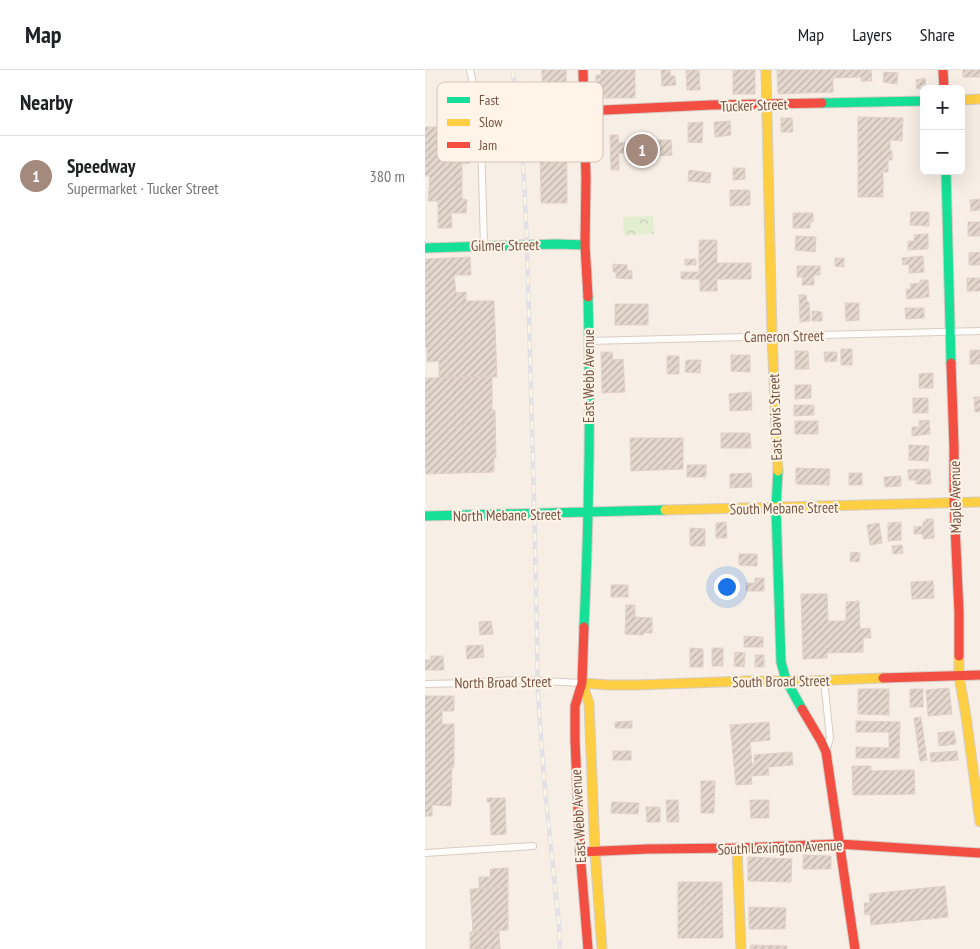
<!DOCTYPE html>
<html lang="en">
<head>
<meta charset="utf-8">
<style>
	:root { --surface:#fff; --page:#f2f2f2; --text:#202124; --muted:#757577; --line:#e0e0e0; --accent:#a38a7d }
	body { margin:0; font-family:"PT Sans Narrow",sans-serif; background:var(--page); color:var(--text) }
	.controls { position:absolute; right:15px; top:15px; display:grid; overflow:hidden; border-radius:8px; box-shadow:0 5px 20px #0002 }
	.controls button { width:45px; height:45px; display:grid; place-items:center; padding:0; border:0; border-bottom:1px solid var(--line); background:var(--surface); color:var(--text); font:25px sans-serif }
	.you { position:absolute; left:301px; top:516px; width:18px; height:18px; margin:-12px; border:4px solid #fff; border-radius:50%; background:#1a73e8; box-shadow:0 0 0 8px #1a73e833 }
	.badge { display:grid; place-items:center; width:32px; height:32px; border-radius:50%; background:var(--accent); color:#fff; font-size:16px; font-weight:700 }
	.pin { position:absolute; translate:-50% -50%; border:2px solid #fff; box-shadow:0 1px 5px #0006 }
	.list { margin:0; padding:0; list-style:none }
	h2 { display:flex; justify-content:space-between; align-items:center; height:65px; margin:0; padding:0 20px; font-size:21px }
	h2 small { font-size:16px; font-weight:400; color:var(--muted) }
	.list li { display:grid; grid-template-columns:32px 1fr auto; gap:15px; align-items:center; box-sizing:border-box; height:80px; padding:0 20px; border-top:1px solid var(--line) }
	.list b { display:block; font-size:19px; white-space:nowrap }
	.list p { margin:0; font-size:16px; white-space:nowrap; color:var(--muted) }
	.list em { font-size:16px; font-style:normal; color:var(--muted) }
	.map { position:relative; flex:none; width:555px; height:879px; overflow:hidden }
	header { display:flex; align-items:center; gap:30px; box-sizing:border-box; height:70px; padding:0 25px; background:var(--surface); border-bottom:1px solid var(--line) }
	header strong { font-size:24px }
	nav { display:flex; gap:28px; margin-inline-start:auto; font-size:18px }
	main { display:flex }
	aside { flex:1; background:var(--surface) }
	.map>svg:first-child { display:block }
</style>
</head>
<body>
<header>
<strong>Map</strong>
<nav><a>Map</a><a>Layers</a><a>Share</a></nav>
</header>
<main>
<aside>
<h2>Nearby<small></small></h2>
<ul class="list">
<li><span class="badge">1</span><div><b>Speedway</b><p>Supermarket · Tucker Street</p></div><em>380 m</em></li>
</ul>
</aside>
<div class="map">
<svg width="555" height="879" viewBox="0 0 555 879">
	<defs>
		<pattern id="forest-crowns" width="20" height="18" patternUnits="userSpaceOnUse" patternTransform="scale(1.25)"><rect width="20" height="18" fill="#e3edcf"/><path d="M2 6a3 3 0 1 1 6 0M12 15a3 3 0 1 1 6 0" fill="none" stroke="#c6cdb3"/></pattern>
		<pattern id="building-hatch" width="6" height="6" patternUnits="userSpaceOnUse" patternTransform="scale(1.25)"><rect width="6" height="6" fill="#e4d7cd"/><path d="M-1 1l2-2M0 6l6-6M5 7l2-2" fill="none" stroke="#bdb1a8"/></pattern>
	</defs>
	<rect width="100%" height="100%" fill="#f7efe6"/>
	<path fill="url(#forest-crowns)" d="M228,146L229,164L199,165L198,147Z"/>
	<path fill="url(#building-hatch)" stroke="#e0d1c8" d="M117,0H141L142,133H116L115,72H118Z
		M176,0H210V28H171V5H176Z
		M236,0H245V6H250L251,15L237,16Z
		M261,0H274L275,20H262Z
		M308,0H330V24H308Z
		M352,0H446L447,11H436V7L408,8V22L353,24Z
		M538,0H555V7H538Z
		M459,2L473,3L472,14L458,12Z
		M500,8L501,18L492,19L491,10Z
		M433,47L478,48L477,71L465,70V81H467V90H463V102H458V127H433Z
		M356,48H367L368,62H356Z
		M305,51L306,65L290,67L289,52Z
		M278,52L277,73L263,72V53Z
		M0,57H23V68H42V80H44L45,93L37,94V129L42,130L41,143H26L27,158H13V131H3L5,106H0Z
		M185,65H193L194,73L208,72L209,83H194V100H186Z
		M208,66H228V91L219,92L220,96H209Z
		M232,70H246L247,85L233,86Z
		M308,98H320V109L308,110Z
		M264,100L286,103L285,113L263,111Z
		M305,120H325V135L305,136Z
		M555,129V140L546,141L545,130Z
		M486,142H504V156L485,155Z
		M368,143H388V152H385V158H368Z
		M543,152H555V166H543Z
		M503,164V179L483,180V171H489V165Z
		M371,166L391,167L390,182L370,180Z
		M274,170H292V193H326V209H292V221H275V209H256V202H274Z
		M555,182V195H544V183Z
		M498,186L499,202L484,203V194L478,195L477,188Z
		M45,187L46,205H29L31,223L41,222V231H69L72,307L14,308V291L2,292V277H0V189Z
		M410,188H419V197L410,196Z
		M260,189H271V195H260Z
		M188,194L202,195V200L207,201V209L191,208V202H188Z
		M372,196H395V205H389V215H377L378,207H372Z
		M542,208H555V221H542Z
		M495,210H503L504,227L482,229L481,219H486L485,214L495,213Z
		M374,225H381L382,232H384L385,251L375,252Z
		M420,233H434V250L421,251Z
		M190,234H223V255H190Z
		M480,238H499V248L481,249Z
		M387,241L397,242V251H387Z
		M416,279H427V295H416Z
		M545,280H555V294H545Z
		M370,281H383L384,299H370Z
		M176,282H187L188,290L198,289L200,322L177,323Z
		M399,282H412V291L400,292Z
		M306,285H325V302L306,301Z
		M242,286H254V304H242Z
		M261,290H276L275,303L260,302Z
		M508,303V318H494V304Z
		M67,306V340H70L71,388H69V402L0,404V308Z
		M370,315H386V328L370,329Z
		M326,322L327,340L305,341L304,324Z
		M549,327H555V342H550Z
		M488,328H503V343H488Z
		M369,335H389V345L369,346Z
		M504,350L505,364L487,366V357H495L494,351Z
		M370,351H393V364H370Z
		M296,363H325L326,378H296Z
		M205,368H258V399L206,401Z
		M484,375L504,376L503,391L484,390Z
		M262,395H281V407H262Z
		M371,398L405,399L404,415L371,414Z
		M505,399L506,414H491V410H484L483,400Z
		M326,403L327,417L305,418V404Z
		M424,403H437V415H424Z
		M476,406V416L460,417L459,407Z
		M501,449H508L509,468L498,469V464H489V457L498,456V452H501Z
		M301,452L302,468H291V453Z
		M476,452V470L463,471V453Z
		M454,453L457,473L445,475L442,455Z
		M265,458L280,459V476H265Z
		M477,475L478,483L468,484L467,476Z
		M426,482L435,483L434,492L425,491Z
		M314,484H332V496L314,495Z
		M330,508H339V521H321V513H330Z
		M508,511L509,528L487,529L486,512Z
		M186,515H203V527H186Z
		M376,524H402L403,551H421V532L434,531L435,559L445,558L446,568H438V582L402,583V588L378,589Z
		M201,535H210V547L227,548V563H218V565L200,564Z
		M66,551L68,564L55,565L54,552Z
		M319,566L338,567V577H319Z
		M58,575L59,587L42,589L41,576Z
		M265,578L278,579V597H265Z
		M287,578H298V596H287Z
		M310,582L320,583L319,597L309,596Z
		M330,585H339V597H330Z
		M6,586H18L19,600H0V590H6Z
		M524,618L527,644L503,646L501,620Z
		M433,619H464V645L433,644Z
		M485,619H498V637H485Z
		M0,626H29V641H17V654H29V697H27L26,736L7,735V746H0Z
		M496,647L502,690L495,691L489,648Z
		M207,651V658H190V652Z
		M431,651L475,652L474,688H431V677L464,678V662H431Z
		M344,652L345,670L325,672L327,694H330L329,685L367,682L368,695L343,697L344,705L326,706L327,714L311,715L305,655Z
		M529,661L531,674L514,676L513,663Z
		M188,681H206V690H188Z
		M532,681L533,690L506,692L505,683Z
		M427,696H446V701L489,700L490,724L428,725Z
		M276,711H290L289,743H276Z
		M62,728H80L81,764L66,765L65,732H62Z
		M241,730H253L254,752H242Z
		M325,730H344V748H326Z
		M187,732L214,733L213,744L186,743Z
		M221,737H235V752H222Z
		M378,785L406,786V799H378Z
		M323,787L367,789L366,812L323,811Z
		M83,798V817L54,819V807H65V799Z
		M253,812H297L298,868H253Z
		M520,816L523,847L446,855L445,844L440,845L439,833H445L444,824Z
		M83,817V860L48,862L45,819Z
		M324,837L361,838L360,859H324Z
		M74,861L75,879H45V862Z
		M326,875L362,876V879H325Z"/>
	<g fill="none" stroke-linecap="round" stroke-linejoin="round">
		<defs>
			<path id="street" d="M45,0L50,23L56,69L59,176
				M164,271L555,261
				M399,610L405,668L401,682
				M0,614L45,613L69,611L97,610L157,613
				M0,783L108,776"/>
			<path id="fast" d="M397,33L499,31
				M521,101L526,293
				M0,178L131,174L160,175
				M353,401L351,438L356,592L361,610L377,639
				M0,446L240,440
				M159,557C164,447 166,337 163,227"/>
			<path id="slow" d="M341,0L347,266L353,401
				M536,30L555,29
				M240,440L555,432
				M534,586V606L541,646L555,752
				M157,613L184,615H212L323,611H382L458,608
				M157,613L164,633L170,781L177,879
				M312,778L316,879"/>
			<path id="jam" d="M158,0L161,108L160,175L163,227
				M518,0L519,19
				M159,41L286,35L397,33
				M526,293L529,377V433L534,543V586
				M159,557L157,613L150,636V670L155,782L163,879
				M458,608L555,605
				M377,639L396,671L401,682L430,879
				M155,782L223,779L312,778L414,774L555,783"/>
		</defs>
		<use href="#street" stroke="#d8ccc4" stroke-width="8"/>
		<use href="#fast" stroke="#d7cbc3" stroke-width="11"/>
		<use href="#slow" stroke="#d7cbc3" stroke-width="11"/>
		<use href="#jam" stroke="#d7cbc3" stroke-width="11"/>
		<use href="#street" stroke="#fefdfb" stroke-width="6"/>
		<use href="#fast" stroke="#16e098" stroke-width="9"/>
		<use href="#slow" stroke="#ffcf43" stroke-width="9"/>
		<use href="#jam" stroke="#f24e42" stroke-width="9"/>
		<defs>
			<path id="rail" d="M87,0L94,35L99,109L102,175L110,469L113,624L119,710L134,855L135,879"/>
		</defs>
		<use href="#rail" stroke="#e3e1e3" stroke-width="4.5"/>
		<use href="#rail" stroke="#fff4e7" stroke-width="2.5" stroke-dasharray="8" stroke-linecap="butt"/>
	</g>
	<g text-anchor="middle" dominant-baseline="central" stroke-width="4" stroke-linejoin="round" paint-order="stroke">
		<g font-size="15" fill="#765445" stroke="#fff4e7">
			<text transform="translate(329 35) rotate(-2)">Tucker Street</text>
			<text transform="translate(80 175) rotate(-1)">Gilmer Street</text>
			<text transform="translate(359 266) rotate(-1)">Cameron Street</text>
			<text transform="translate(163 306) rotate(-90)">East Webb Avenue</text>
			<text transform="translate(350 347) rotate(-92)">East Davis Street</text>
			<text transform="translate(530 427) rotate(-91)">Maple Avenue</text>
			<text transform="translate(359 438) rotate(-1)">South Mebane Street</text>
			<text transform="translate(82 445) rotate(-1)">North Mebane Street</text>
			<text transform="translate(356 611) rotate(-1)">South Broad Street</text>
			<text transform="translate(78 612) rotate(-1)">North Broad Street</text>
			<text transform="translate(153 746) rotate(-93)">East Webb Avenue</text>
			<text transform="translate(355 777) rotate(-2)">South Lexington Avenue</text>
		</g>
	</g>
	<rect x="12" y="12" width="166" height="80" rx="8" fill="#fff4e7" stroke="#d6c4b6" stroke-width="1"/>
	<rect x="22" y="27" width="23" height="6" fill="#16e098"/>
	<rect x="22" y="49" width="23" height="7" fill="#ffcf43"/>
	<rect x="22" y="72" width="23" height="6" fill="#f24e42"/>
	<g font-size="14" fill="#765445">
		<text x="54" y="35">Fast</text>
		<text x="54" y="57">Slow</text>
		<text x="54" y="80">Jam</text>
	</g>
</svg>
<div class="controls">
<button>+</button>
<button>−</button>
</div>
<div class="you"></div>
<div class="pin badge" style="left:217px;top:80px">1</div>
</div>
</main>
</body>
</html>
